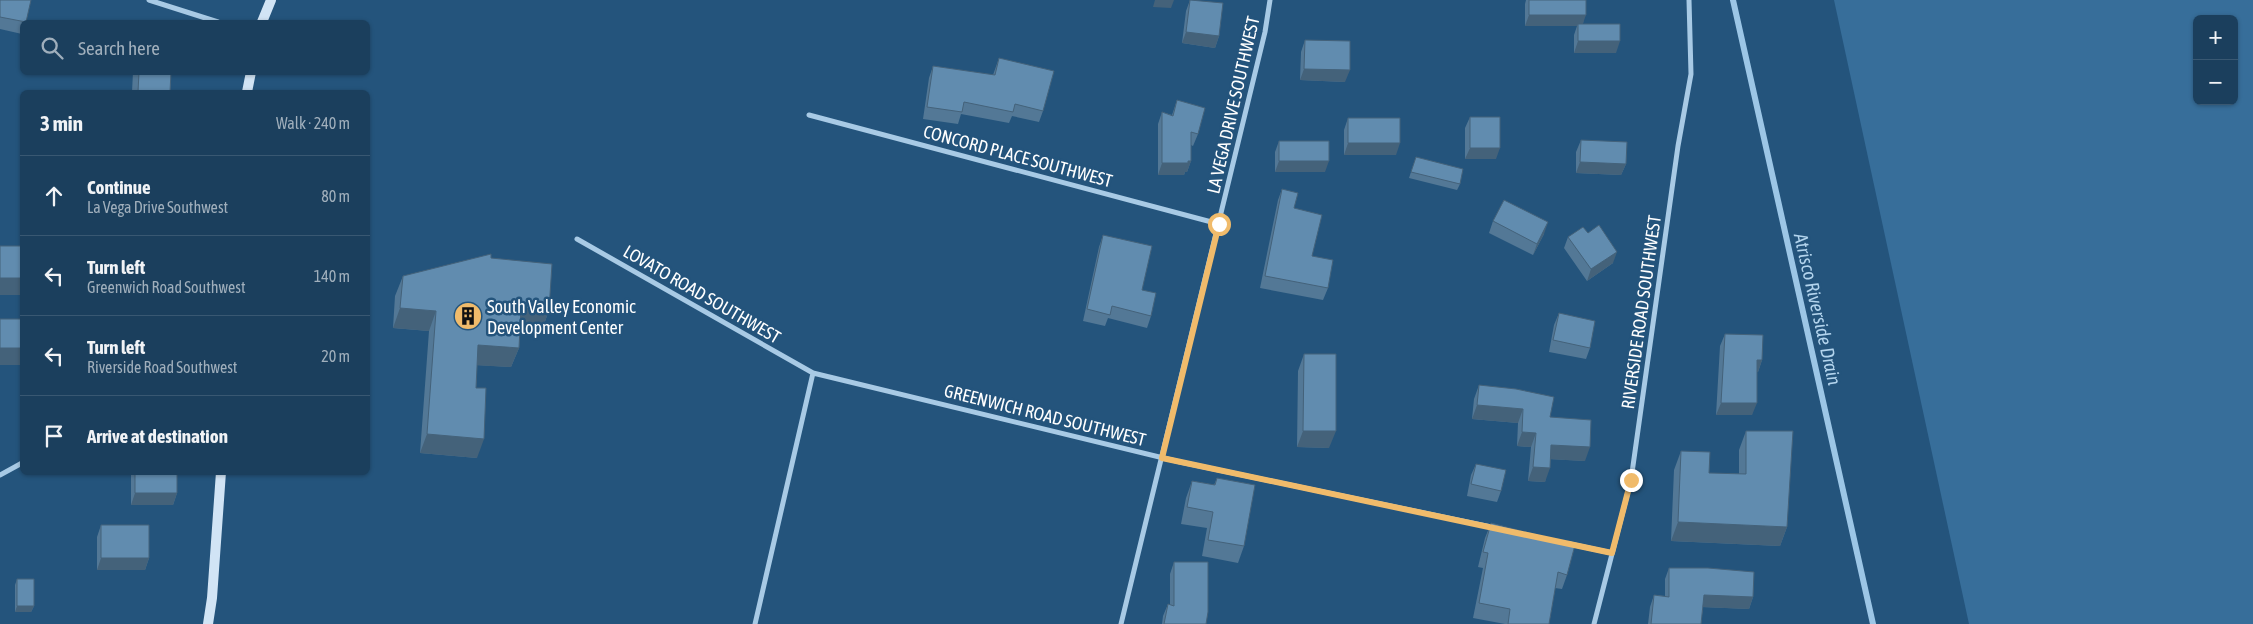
<!DOCTYPE html>
<html lang="en">
<head>
<meta charset="utf-8">
<style>
	:root { --surface:#1b3f5d; --page:#284a66; --text:#f1f3f6; --muted:#a0afbc; --line:#395872 }
	body { margin:0; font-family:"Asap Condensed",sans-serif; background:var(--page); color:var(--text) }
	.controls { position:absolute; right:15px; top:15px; display:grid; overflow:hidden; border-radius:8px; box-shadow:0 1px 4px #0004 }
	.controls button { width:45px; height:45px; display:grid; place-items:center; padding:0; border:0; border-bottom:1px solid var(--line); background:var(--surface); color:var(--text); font:25px sans-serif }
	.stop { position:absolute; width:15px; height:15px; margin:-11px; border:4px solid #f0bb6b; border-radius:50%; background:#fff }
	.stop.end { background:#f0bb6b; border-color:#fff; box-shadow:0 1px 5px #0008 }
	.list { margin:0; padding:0; list-style:none }
	h2 { display:flex; justify-content:space-between; align-items:center; height:65px; margin:0; padding:0 20px; font-size:21px }
	h2 small { font-size:16px; font-weight:400; color:var(--muted) }
	.list li { display:grid; grid-template-columns:32px 1fr auto; gap:15px; align-items:center; box-sizing:border-box; height:80px; padding:0 20px; border-top:1px solid var(--line) }
	.list b { display:block; font-size:19px; white-space:nowrap }
	.list p { margin:0; font-size:16px; white-space:nowrap; color:var(--muted) }
	.list em { font-size:16px; font-style:normal; color:var(--muted) }
	.icon { flex:none; width:28px; height:28px; fill:none; stroke:currentColor; stroke-width:2; stroke-linecap:round; stroke-linejoin:round }
	.map { position:relative; flex:none; width:2253px; height:624px; overflow:hidden }
	.search { position:absolute; background:var(--surface); box-shadow:0 1px 4px #0004; left:20px; top:20px; width:350px; height:55px; display:flex; align-items:center; gap:12px; box-sizing:border-box; padding:0 18px; border-radius:8px; color:var(--muted); font-size:19px }
	.panel { position:absolute; background:var(--surface); box-shadow:0 1px 4px #0004; left:20px; top:90px; width:350px; height:385px; border-radius:8px }
	.map>svg:first-child { display:block }
</style>
</head>
<body>
<div class="map">
<svg width="2253" height="624" viewBox="0 0 2253 624">
	<rect width="100%" height="100%" fill="#24547c"/>
	<path fill="#376e9a" fill-rule="evenodd" d="M1834,0H2253V624H1969ZM2197,19H2234V101H2197Z"/>
	<g fill="none" stroke-linecap="round" stroke-linejoin="round">
		<path stroke="#9cc6e6" stroke-width="6" d="M1733,0L1873,624"/>
		<path stroke="#a8cae5" stroke-width="5" d="M149,0L218,22
			M809,115L1219,224
			M577,239L813,373L1180,462L1496,528
			M0,475L22,463
			M1570,544L1612,553
			M755,624L813,373
			M1121,624L1265,32L1270,0
			M1594,624L1631,480L1678,146L1691,74L1689,0"/>
		<path stroke="#d1e4f5" stroke-width="10" d="M262,22L271,0
			M247,92L251,72
			M208,624L212,598L221,472"/>
	</g>
	<path fill="#537896" d="M0,0L26,22H22V34L0,29Z
		M1190,0L1219,36L1215,48L1182,43L1186,11Z
		M1526,0H1586L1583,24L1616,53H1574V35L1577,26H1525V4Z
		M1305,40L1345,82L1300,80L1301,52Z
		M999,58L1043,111L1039,122L1012,116L1009,123L961,114L958,124L923,119L929,78L933,66L993,75Z
		M133,72H171L170,92H132Z
		M1177,100L1198,134L1193,146L1191,145V161L1187,172H1185L1184,175H1158V124L1162,112L1172,115Z
		M1470,117L1496,159H1465V128Z
		M1348,118L1396,155H1344V130Z
		M1581,140L1626,164L1621,175L1576,173V152Z
		M1279,141L1325,172H1275V152Z
		M1416,157L1460,184L1457,190L1409,178Z
		M1282,189L1294,208L1312,256L1328,288L1323,300L1260,288L1278,200Z
		M1493,221L1544,234L1533,255L1489,233Z
		M1588,233L1613,263L1587,281L1564,248L1568,237Z
		M1103,235L1142,290L1151,316L1147,328L1108,318L1105,326L1083,321L1099,247Z
		M491,258L549,310L542,330L520,328L519,348L511,367L477,365L476,388L477,458L420,453L429,331L393,328L395,296L403,276Z
		M1559,313L1590,348L1586,359L1549,352L1554,325Z
		M1725,334L1762,360L1758,372H1757L1752,415H1716L1720,346Z
		M1304,354L1329,448L1297,447L1298,371Z
		M1479,385L1550,417L1585,461L1550,459L1545,482L1528,481L1531,447L1517,446L1518,423L1472,419L1474,399Z
		M1746,431L1787,527L1780,546L1671,541L1674,470L1681,451L1709,473L1739,474V450Z
		M1476,464L1501,491L1497,502L1467,496L1471,475Z
		M131,472H177V493L173,505H131Z
		M1217,478L1244,546L1238,563L1202,556L1207,528L1181,524L1186,498L1192,481L1214,485Z
		M1491,523L1567,575L1562,589L1555,588L1549,624H1505L1473,618L1483,568L1478,567L1485,538Z
		M101,525L149,558L145,570H97V537Z
		M1174,562L1206,624H1162L1163,616L1168,604L1170,605V574Z
		M1669,568L1753,597L1749,609L1703,607L1701,624H1648L1650,607L1654,595L1665,596V579Z
		M17,579L34,606L31,612H15V585Z"/>
	<path fill="#44627a" d="M1155,0H1174L1171,8L1153,7Z
		M1529,15H1586L1582,26L1578,24L1577,26H1525Z
		M1186,32L1219,36L1215,48L1182,43Z
		M1578,41H1620L1616,53H1574Z
		M1304,69L1350,70L1345,82L1300,80Z
		M1348,143H1400L1396,155H1344Z
		M1470,148H1500L1496,159H1465Z
		M1191,161L1187,172H1185L1184,175H1158L1162,163Z
		M1279,161H1329L1325,172H1275Z
		M1580,162L1626,164L1621,175L1576,173Z
		M1548,222L1544,234L1533,255L1537,244Z
		M1617,252L1613,263L1587,281L1591,269Z
		M0,278H22V295H0Z
		M400,308L436,311L429,331L393,328Z
		M521,308L549,310L542,330L514,328Z
		M478,345L519,348L511,367L471,365Z
		M0,348H22V365H0Z
		M1757,360H1762L1758,372H1752Z
		M1721,403H1757L1752,415H1716Z
		M1477,405L1523,409L1518,423L1472,419Z
		M1303,431H1336L1329,448L1297,447Z
		M1522,432L1536,433L1531,447L1517,446Z
		M427,434L484,439L477,458L420,453Z
		M1551,445L1590,447L1585,461L1546,459Z
		M1533,467L1550,468L1545,482L1528,481Z
		M135,493H177L173,505H131Z
		M1678,522L1787,527L1780,546L1671,541Z
		M101,558H149L145,570H97Z
		M1704,595L1753,597L1749,609L1700,607Z
		M17,606H34L31,612H15Z"/>
	<path fill="#618caf" stroke="#44627a" d="M0,0H31L26,22L0,17Z
		M1190,0L1223,3L1219,36L1186,32Z
		M1529,0H1586V15H1529Z
		M156,21L179,22H156Z
		M1578,24H1620V41H1578Z
		M1305,40L1350,41V70L1304,69Z
		M999,58L1054,71L1043,111L1015,104L1013,112L964,102L962,112L927,107L933,66L995,75Z
		M139,72H171L170,92H138Z
		M1177,100L1205,108L1198,134L1191,132V161H1188V163H1162V112L1173,116Z
		M1470,117H1500V148H1470Z
		M1348,118H1400V143H1348Z
		M1581,140L1627,142L1626,164L1580,162Z
		M1279,141H1329V161H1279Z
		M1416,157L1463,169L1460,184L1411,172Z
		M1282,189L1298,193L1294,208L1322,215L1312,256L1333,260L1328,288L1265,276Z
		M1504,200L1548,222L1537,244L1493,221Z
		M1599,225L1617,252L1591,269L1568,237L1583,227L1588,233Z
		M1103,235L1152,246L1142,290L1156,293L1151,316L1112,306L1110,315L1087,309Z
		M0,246H22V278H0Z
		M491,254V258L552,264L549,310L521,308L519,348L478,345L476,388H486L484,439L427,434L436,311L400,308L403,276Z
		M1559,313L1595,321L1590,348L1553,340Z
		M0,319H22V348H0Z
		M1725,334L1763,335L1762,360H1757V403H1721Z
		M1304,354H1336V431H1303Z
		M1479,385L1516,389L1554,397L1550,417L1591,420L1590,447L1551,445L1550,468L1533,467L1536,433L1522,432L1523,409L1477,405Z
		M1746,431H1793L1787,527L1678,522L1681,451L1710,452L1709,473L1746,474Z
		M1476,464L1506,470L1501,491L1471,484Z
		M135,472H177V493H135Z
		M1217,478L1255,485L1244,546L1208,540L1213,512L1187,507L1192,481L1215,485Z
		M1491,523L1575,545L1567,575L1558,572L1549,624H1508L1510,609L1479,603L1488,553L1483,552Z
		M101,525H149V558H101Z
		M1174,562H1208V612L1206,624H1164L1168,604L1174,606Z
		M1669,568H1708L1754,572L1753,597L1704,595L1701,624H1651L1654,595L1669,597Z
		M17,579H34V606H17Z"/>
	<g fill="none" stroke-linecap="round" stroke-linejoin="round">
		<path stroke="#f0bb6b" stroke-width="6" d="M1219,224L1162,458L1612,553L1631,480"/>
	</g>
	<defs>
		<symbol id="building-disc" viewBox="-11 -11 22 22"><circle r="9.5" fill="#f0bb6b" stroke="#24547c"/><path d="M-4-6H4V6H1V3H-1V6H-4ZM-2.5-4.3h1.7v1.8h-1.7ZM.8-4.3h1.7v1.8H.8ZM-2.5-1h1.7V.8h-1.7ZM.8-1h1.7V.8H.8Z" fill="#111"/></symbol>
	</defs>
	<g fill-rule="evenodd">
		<use href="#building-disc" x="452" y="300" width="32" height="32"/>
	</g>
	<g text-anchor="middle" dominant-baseline="central" stroke-width="5" stroke-linejoin="round" paint-order="stroke">
		<g font-size="18" fill="#fff" stroke="#24547c">
			<text transform="translate(1233 105) rotate(-77)">LA VEGA DRIVE SOUTHWEST</text>
			<text transform="translate(1018 156) rotate(15)">CONCORD PLACE SOUTHWEST</text>
			<text transform="translate(702 294) rotate(30)">LOVATO ROAD SOUTHWEST</text>
			<text transform="translate(1641 312) rotate(-82)">RIVERSIDE ROAD SOUTHWEST</text>
			<text transform="translate(1045 415) rotate(14)">GREENWICH ROAD SOUTHWEST</text>
		</g>
		<g font-size="18" fill="#fff" stroke="#24547c" text-anchor="start">
			<text x="487" y="306">South Valley Economic<tspan x="487" dy="21">Development Center</tspan></text>
		</g>
		<g font-size="19" font-style="italic" fill="#b3d4ed" stroke="#24547c">
			<text transform="translate(1818 309) rotate(77)">Atrisco Riverside Drain</text>
		</g>
	</g>
</svg>
<div class="controls">
<button>+</button>
<button>−</button>
</div>
<div class="stop" style="left:1219px;top:224px"></div>
<div class="stop end" style="left:1631px;top:480px"></div>
<div class="search"><svg class="icon" aria-label="search" viewBox="0 0 24 24"><circle cx="10" cy="10" r="6"/><path d="M15 15l6 6"/></svg>Search here</div>
<section class="panel">
<h2>3 min<small>Walk · 240 m</small></h2>
<ul class="list">
<li><svg class="icon" aria-label="ahead" viewBox="0 0 24 24"><path d="M12 20V5M6 11l6-6 6 6"/></svg><div><b>Continue</b><p>La Vega Drive Southwest</p></div><em>80 m</em></li>
<li><svg class="icon" aria-label="left" viewBox="0 0 24 24"><path d="M17 20v-9H6M10 6l-5 5 5 5"/></svg><div><b>Turn left</b><p>Greenwich Road Southwest</p></div><em>140 m</em></li>
<li><svg class="icon" aria-label="left" viewBox="0 0 24 24"><path d="M17 20v-9H6M10 6l-5 5 5 5"/></svg><div><b>Turn left</b><p>Riverside Road Southwest</p></div><em>20 m</em></li>
<li><svg class="icon" aria-label="arrive" viewBox="0 0 24 24"><path d="M6 21V4h12l-3 4 3 4H6"/></svg><div><b>Arrive at destination</b></div></li>
</ul>
</section>
</div>
</body>
</html>
